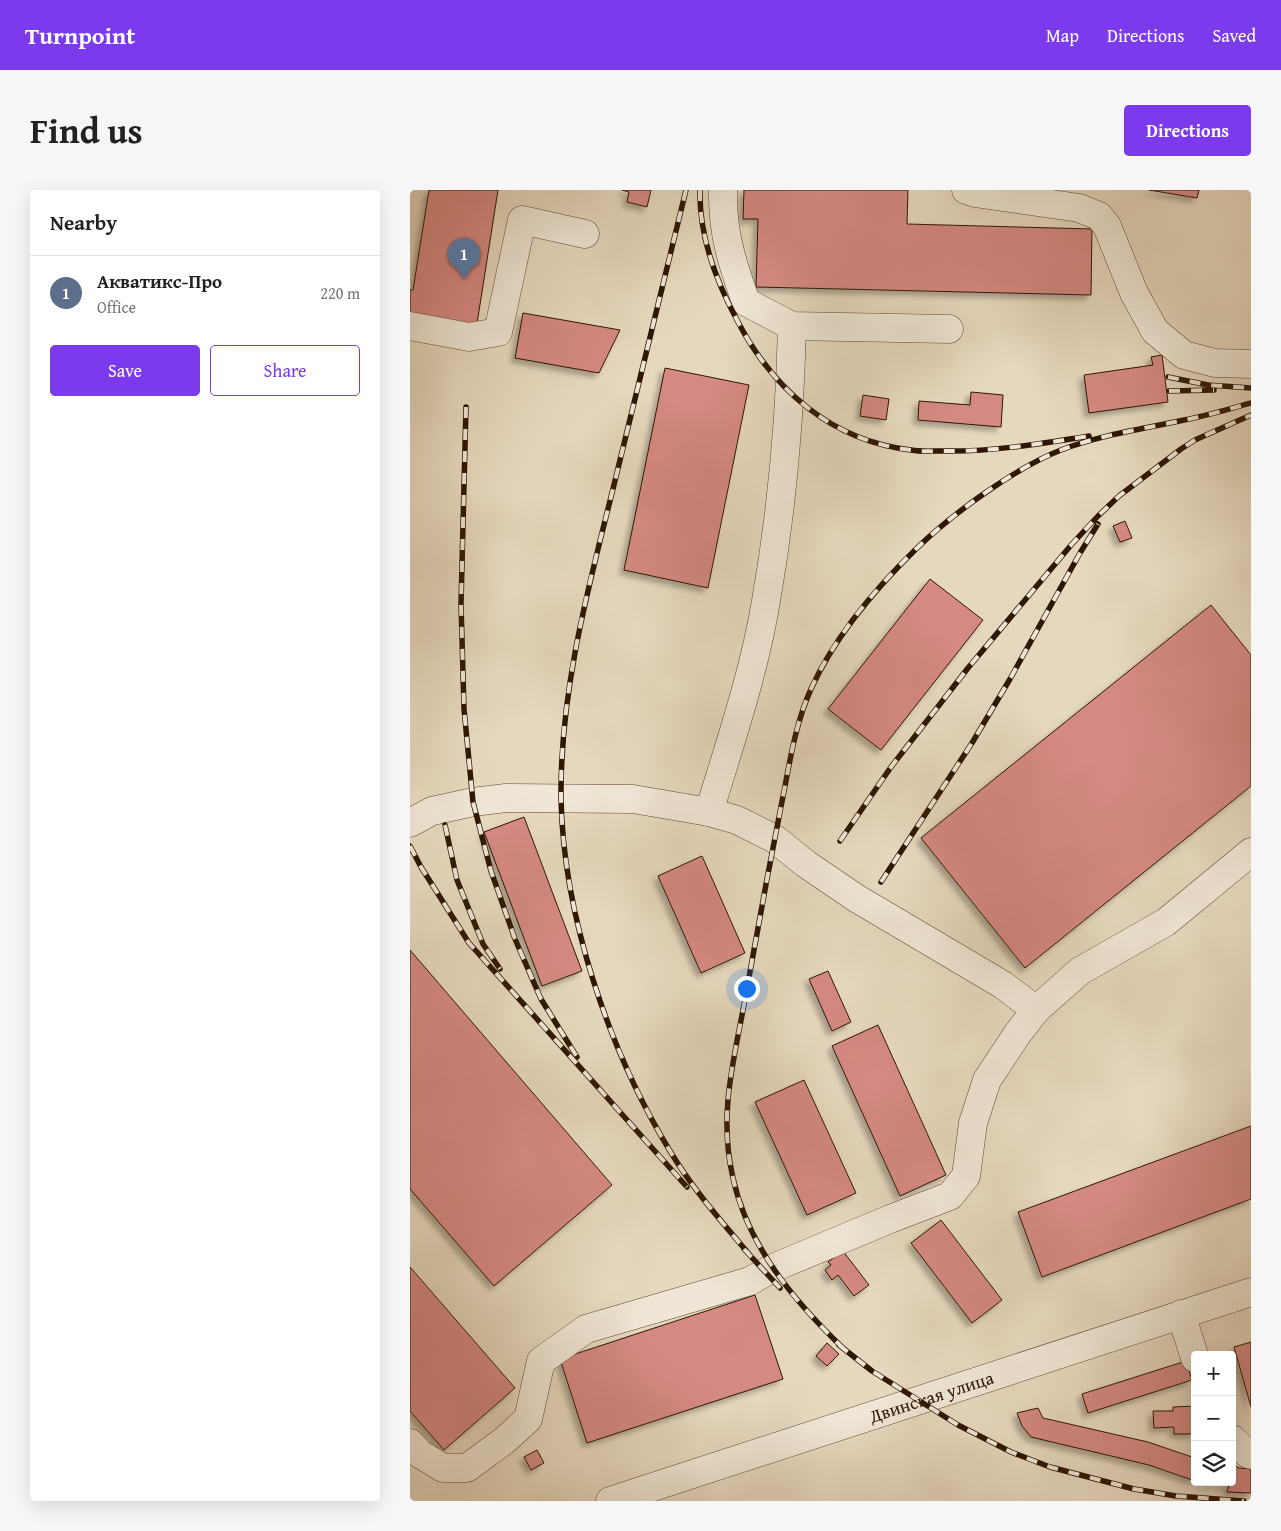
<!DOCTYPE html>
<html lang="en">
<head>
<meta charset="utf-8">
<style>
	:root { --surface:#fff; --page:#f6f6f6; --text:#202124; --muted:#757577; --line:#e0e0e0; --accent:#7c3aed }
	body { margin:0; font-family:"Gentium Book Plus",serif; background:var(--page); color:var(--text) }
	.controls { position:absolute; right:15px; bottom:15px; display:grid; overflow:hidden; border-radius:5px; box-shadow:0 5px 20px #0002 }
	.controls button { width:45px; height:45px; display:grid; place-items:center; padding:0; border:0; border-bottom:1px solid var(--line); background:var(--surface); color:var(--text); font:25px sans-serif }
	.you { position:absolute; left:336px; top:798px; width:18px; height:18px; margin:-12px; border:4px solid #fff; border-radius:50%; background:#1a73e8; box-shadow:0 0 0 8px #1a73e833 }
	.badge { display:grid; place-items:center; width:32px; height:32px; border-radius:50%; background:var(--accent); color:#fff; font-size:16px; font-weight:700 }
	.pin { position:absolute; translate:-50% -41px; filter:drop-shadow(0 1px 2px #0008) }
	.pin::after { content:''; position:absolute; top:26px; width:18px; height:15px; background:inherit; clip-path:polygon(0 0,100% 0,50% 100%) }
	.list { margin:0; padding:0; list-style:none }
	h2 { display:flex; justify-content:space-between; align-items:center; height:65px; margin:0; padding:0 20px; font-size:21px }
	h2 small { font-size:16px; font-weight:400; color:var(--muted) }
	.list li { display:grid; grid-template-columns:32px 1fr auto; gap:15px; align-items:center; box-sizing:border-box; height:75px; padding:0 20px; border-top:1px solid var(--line) }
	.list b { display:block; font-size:19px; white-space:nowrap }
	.list p { margin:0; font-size:16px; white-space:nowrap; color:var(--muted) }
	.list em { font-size:16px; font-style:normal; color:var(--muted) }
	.actions { display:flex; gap:10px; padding:15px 20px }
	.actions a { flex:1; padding:11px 0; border:1px solid var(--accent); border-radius:5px; text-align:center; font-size:18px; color:var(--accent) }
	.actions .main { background:var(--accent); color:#fff }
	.icon { flex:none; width:28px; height:28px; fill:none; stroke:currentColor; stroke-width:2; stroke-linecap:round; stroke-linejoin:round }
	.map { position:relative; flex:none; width:841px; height:1311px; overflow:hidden; border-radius:5px }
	header { display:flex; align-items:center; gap:30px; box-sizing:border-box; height:70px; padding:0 25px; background:var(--accent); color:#fff }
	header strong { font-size:24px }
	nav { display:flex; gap:28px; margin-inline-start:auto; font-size:18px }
	.intro { display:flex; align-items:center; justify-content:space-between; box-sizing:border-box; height:120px; padding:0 30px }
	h1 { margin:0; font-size:35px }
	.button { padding:12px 22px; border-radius:5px; background:var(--accent); color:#fff; font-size:18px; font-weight:700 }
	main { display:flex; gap:30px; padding:0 30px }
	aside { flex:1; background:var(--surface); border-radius:5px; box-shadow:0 5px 20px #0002 }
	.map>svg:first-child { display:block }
</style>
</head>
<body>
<header>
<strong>Turnpoint</strong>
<nav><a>Map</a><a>Directions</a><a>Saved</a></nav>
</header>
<div class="intro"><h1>Find us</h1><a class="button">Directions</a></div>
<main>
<aside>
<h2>Nearby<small></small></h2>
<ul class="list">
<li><span class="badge" style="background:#5c6f8a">1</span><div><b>Акватикс-Про</b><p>Office</p></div><em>220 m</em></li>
</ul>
<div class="actions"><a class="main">Save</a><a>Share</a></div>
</aside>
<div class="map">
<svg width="841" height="1311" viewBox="0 0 841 1311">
	<defs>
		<filter id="shadow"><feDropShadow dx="-4.5" dy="4.5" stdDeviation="2.5" flood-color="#0004"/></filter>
	</defs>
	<rect width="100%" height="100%" fill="#e6d8be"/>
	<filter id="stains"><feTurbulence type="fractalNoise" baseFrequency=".004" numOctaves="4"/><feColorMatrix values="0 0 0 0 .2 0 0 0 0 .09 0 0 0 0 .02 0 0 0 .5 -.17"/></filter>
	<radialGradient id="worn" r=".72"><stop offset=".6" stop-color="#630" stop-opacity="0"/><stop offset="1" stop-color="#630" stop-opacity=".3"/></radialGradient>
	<path fill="#d48982" stroke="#2f1703" filter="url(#shadow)" d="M19,0H88L66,140L0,130V100H3Z
		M212,0H241L237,17L217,12L219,2Z
		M334,0H498L497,34L682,39L681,105L346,97L348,29H333Z
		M739,0H789L787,8Z
		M113,123L210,140L189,183L105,168Z
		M752,165L758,212L679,223L674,185L743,175L741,167Z
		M255,178L339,195L298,398L214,380Z
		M561,202L593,205L591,237L508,230L509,211L560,215Z
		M453,205L479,209L476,230L450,226Z
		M715,331L722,348L710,352L703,336Z
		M520,389L573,430L471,560L418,519Z
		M801,415L841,465V596L615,778L511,648Z
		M114,627L172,781L132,796L74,642Z
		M292,666L335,763L291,783L248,686Z
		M0,760L202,995L84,1096L0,999Z
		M418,781L441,832L422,841L399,789Z
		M468,835L536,985L490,1006L422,856Z
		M394,890L446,1003L397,1025L345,912Z
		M841,936V1009L632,1087L608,1022Z
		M531,1030L592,1110L562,1133L501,1053Z
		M433,1061L459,1095L444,1106L428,1085L422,1090L415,1080L421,1075L418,1072Z
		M0,1077L105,1198L34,1260L0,1221Z
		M345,1105L373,1189L177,1253L150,1169Z
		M841,1152V1217L824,1157Z
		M417,1153L429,1164L417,1176L406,1166Z
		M776,1171L782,1190L678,1223L672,1204Z
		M785,1216V1244H764V1237L744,1238L743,1221H763V1217Z
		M628,1218L633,1228L738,1252L785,1268V1291L739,1275L621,1247L612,1236L607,1223Z
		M127,1260L134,1273L121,1280L114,1267Z
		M822,1274L829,1278L841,1279V1303L817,1302L819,1295L789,1292H822Z"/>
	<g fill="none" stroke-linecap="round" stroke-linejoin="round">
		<defs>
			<g id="minor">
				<path d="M313,0C312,42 322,73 336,112L382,136L539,139"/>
				<path d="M556,0L565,3L669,18L689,26L697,36L724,103L745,141L774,165L805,173L841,174"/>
				<path d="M0,136L59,147L88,142L112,30L175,44"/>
				<path d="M299,622C320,553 344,483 356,411C372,320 380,228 382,136"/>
				<path d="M0,633L22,621L63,612L96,608L223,609L299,622L327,630L365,649L396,674L446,708L593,795L626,820"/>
				<path d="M771,1124L785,1168"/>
				<path d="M822,1249L838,1264L841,1265"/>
				<path d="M0,1253L10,1264L33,1278H57L95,1250L118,1229L131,1171L176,1139L340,1091L363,1078L480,1029L540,1006L556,986L563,933L577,890L608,843L626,820L670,781L756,732L841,662"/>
				<path id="s1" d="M200,1311L841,1102"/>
			</g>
		</defs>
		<use href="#minor" stroke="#5d4732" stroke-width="29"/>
		<use href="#minor" stroke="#efe6d5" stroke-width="28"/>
		<defs>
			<path id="rail" d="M276,0C251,102 226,205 201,307C176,406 150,505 151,608C153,725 199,861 260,961C282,998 311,1031 339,1064
				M290,0C289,45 306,91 327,130C363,200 422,251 501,260C511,262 522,261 532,261C581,262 630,254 679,246
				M758,187L798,195L841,198
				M759,201L804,200
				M56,217L51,414L54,519L63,612L81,681L105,749L131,809L167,867
				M35,635L47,690L73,754L90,779
				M430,651L481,577L558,478L662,354L688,326L709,306L771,259L785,250L841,225
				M0,656L11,677L59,753L277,997
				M471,692L562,553L600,489L670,363L688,334
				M334,1059L370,1098
				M429,1155L462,1181L548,1235L601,1262L640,1277L724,1299L766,1306L834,1311
				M434,1159C385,1112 338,1057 323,988C309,928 322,878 333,820C341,776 349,733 357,689C363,658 369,627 375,596C381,564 387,530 401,499C425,446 465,399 506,359C542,324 605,278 651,260C690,245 733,239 774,230C796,226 819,219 841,213"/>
		</defs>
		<use href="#rail" stroke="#2f1703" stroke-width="5.5"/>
		<use href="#rail" stroke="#efe6d5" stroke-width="4" stroke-dasharray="11" stroke-linecap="butt"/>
	</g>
	<g text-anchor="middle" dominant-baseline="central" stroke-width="4" stroke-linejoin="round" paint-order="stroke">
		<g font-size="18" fill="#2f1703" stroke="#efe6d5">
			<text stroke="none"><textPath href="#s1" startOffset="338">Двинская улица</textPath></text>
		</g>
	</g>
	<rect width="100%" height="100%" filter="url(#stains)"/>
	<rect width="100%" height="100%" fill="url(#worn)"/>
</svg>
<div class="controls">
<button>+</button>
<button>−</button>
<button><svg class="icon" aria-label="layers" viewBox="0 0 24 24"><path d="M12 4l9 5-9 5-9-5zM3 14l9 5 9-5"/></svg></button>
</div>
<div class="you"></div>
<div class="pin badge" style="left:54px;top:89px;background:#5c6f8a">1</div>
</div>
</main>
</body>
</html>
